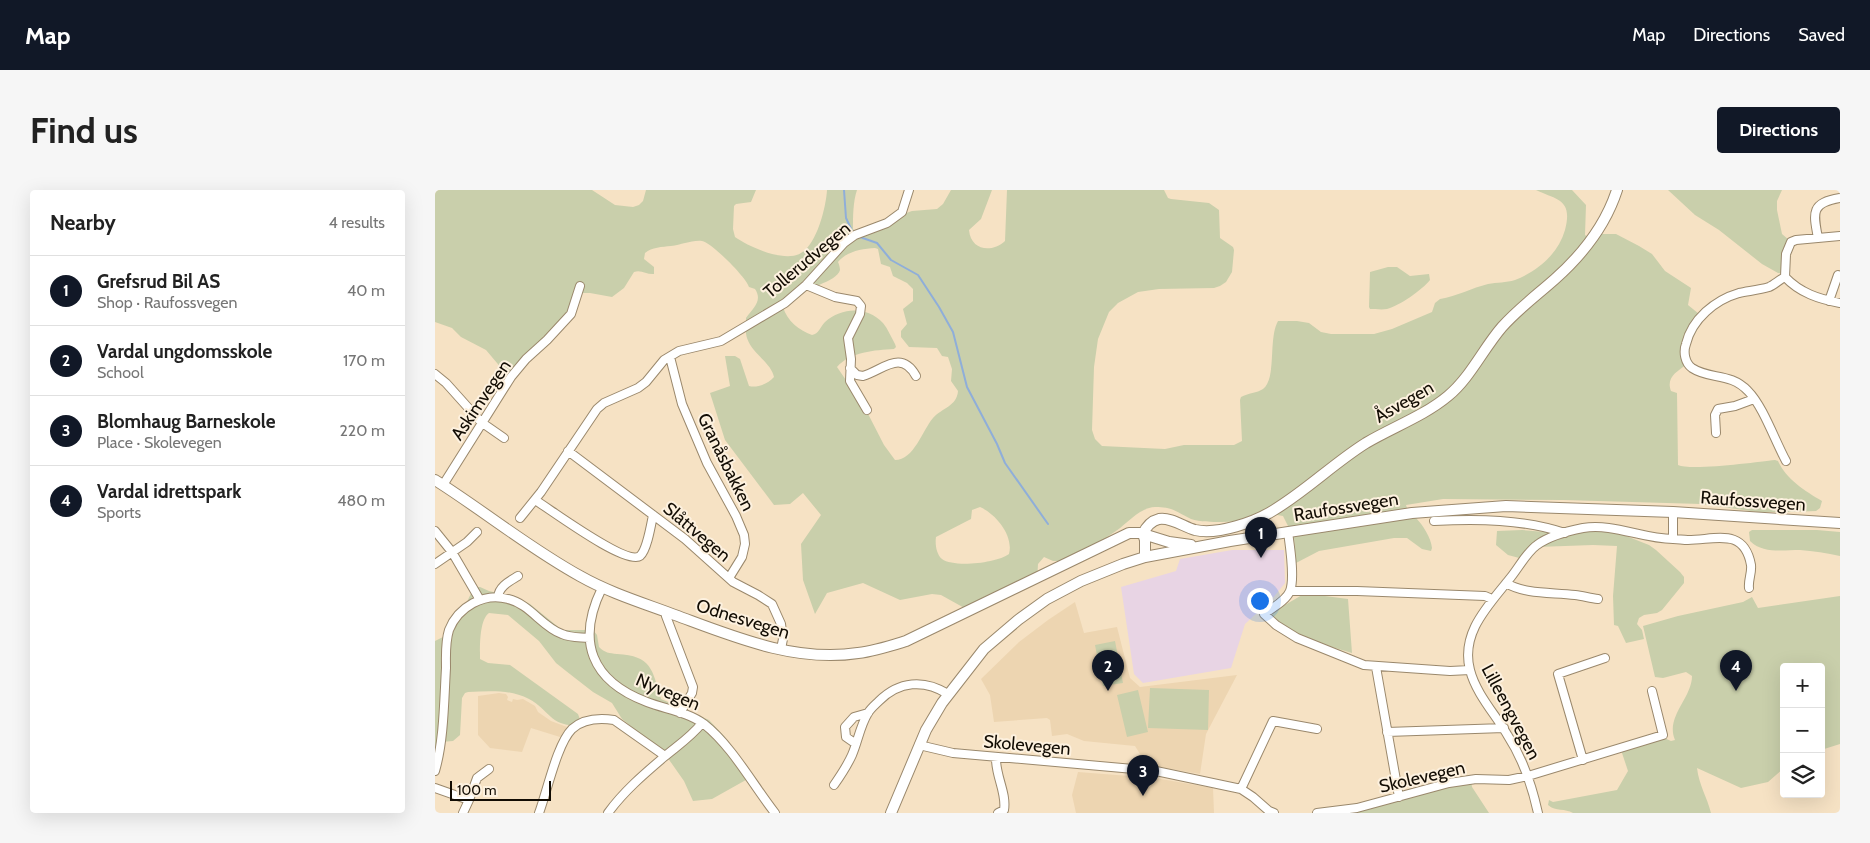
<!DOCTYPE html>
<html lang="en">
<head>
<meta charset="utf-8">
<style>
	:root { --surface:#fff; --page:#f6f6f6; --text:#222; --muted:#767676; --line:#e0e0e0; --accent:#111827 }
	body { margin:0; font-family:Cabin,sans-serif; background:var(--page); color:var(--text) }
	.controls { position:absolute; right:15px; bottom:15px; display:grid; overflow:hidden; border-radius:5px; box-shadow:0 5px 20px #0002 }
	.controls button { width:45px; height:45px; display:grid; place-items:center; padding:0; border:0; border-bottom:1px solid var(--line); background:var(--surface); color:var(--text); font:25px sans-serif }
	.scale { position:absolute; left:15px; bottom:12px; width:101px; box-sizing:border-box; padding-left:5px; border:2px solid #120c03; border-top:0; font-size:14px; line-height:18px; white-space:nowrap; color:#120c03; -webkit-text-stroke:4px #fdf1df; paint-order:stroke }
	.you { position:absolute; left:824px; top:410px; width:18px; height:18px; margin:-12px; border:4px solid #fff; border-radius:50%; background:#1a73e8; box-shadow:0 0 0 8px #1a73e833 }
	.badge { display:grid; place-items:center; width:32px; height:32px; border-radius:50%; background:var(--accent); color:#fff; font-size:16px; font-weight:700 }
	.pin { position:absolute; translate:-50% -41px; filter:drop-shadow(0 1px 2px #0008) }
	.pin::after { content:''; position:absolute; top:26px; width:18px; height:15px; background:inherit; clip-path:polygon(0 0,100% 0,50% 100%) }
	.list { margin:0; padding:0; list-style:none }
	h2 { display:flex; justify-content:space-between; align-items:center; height:65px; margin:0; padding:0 20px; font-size:21px }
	h2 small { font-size:16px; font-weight:400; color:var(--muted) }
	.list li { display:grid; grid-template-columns:32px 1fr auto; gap:15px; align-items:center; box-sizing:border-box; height:70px; padding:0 20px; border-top:1px solid var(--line) }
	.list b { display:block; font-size:19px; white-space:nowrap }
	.list p { margin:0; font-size:16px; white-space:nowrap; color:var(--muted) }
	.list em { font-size:16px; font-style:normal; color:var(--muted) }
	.icon { flex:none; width:28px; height:28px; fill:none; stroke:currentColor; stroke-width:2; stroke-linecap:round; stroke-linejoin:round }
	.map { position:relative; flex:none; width:1405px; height:623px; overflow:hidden; border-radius:5px }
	header { display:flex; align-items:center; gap:30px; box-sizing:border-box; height:70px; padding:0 25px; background:var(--accent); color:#fff }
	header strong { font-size:24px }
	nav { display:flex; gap:28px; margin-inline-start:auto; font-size:18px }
	.intro { display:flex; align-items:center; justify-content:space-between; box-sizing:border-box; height:120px; padding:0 30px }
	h1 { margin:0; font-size:35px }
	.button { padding:12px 22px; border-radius:5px; background:var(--accent); color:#fff; font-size:18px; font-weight:700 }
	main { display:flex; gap:30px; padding:0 30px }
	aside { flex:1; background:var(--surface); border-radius:5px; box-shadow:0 5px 20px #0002 }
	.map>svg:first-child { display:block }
</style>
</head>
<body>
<header>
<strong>Map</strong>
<nav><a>Map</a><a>Directions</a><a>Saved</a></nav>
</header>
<div class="intro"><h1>Find us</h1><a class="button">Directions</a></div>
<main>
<aside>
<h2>Nearby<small>4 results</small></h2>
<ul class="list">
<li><span class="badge">1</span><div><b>Grefsrud Bil AS</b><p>Shop · Raufossvegen</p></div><em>40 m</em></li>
<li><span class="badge">2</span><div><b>Vardal ungdomsskole</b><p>School</p></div><em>170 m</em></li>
<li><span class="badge">3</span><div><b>Blomhaug Barneskole</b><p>Place · Skolevegen</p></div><em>220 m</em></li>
<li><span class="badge">4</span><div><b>Vardal idrettspark</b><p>Sports</p></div><em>480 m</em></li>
</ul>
</aside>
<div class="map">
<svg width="1405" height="623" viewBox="0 0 1405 623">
	<rect width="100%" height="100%" fill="#f6e2c4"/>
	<path fill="#e8d4e4" d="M797,360H849L850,393L838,408L810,434L796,478L708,493L699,484L686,397L741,381L745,369Z"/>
	<path fill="#edd5b1" d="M640,412L649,443L682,437L695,488L705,497L802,485L771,544L765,584L712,575L700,556L649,551L632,544L617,546L615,530L612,528L559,532L555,505L546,489L584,452L613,430Z
		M64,503L71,504L73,507L72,510L77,512L78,509L82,510L88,509L100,516L103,522L116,531L132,537L125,547L96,538L87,562L55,558L43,545V506Z
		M643,582L720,588L778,598L779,623H641L637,605Z"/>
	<path fill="#c9cfab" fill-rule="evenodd" d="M0,0H157L180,15L198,17L204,15L208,11L211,0H321L316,12L301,14L299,16L298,39L300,47C314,57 350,73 366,63C382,54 391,17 392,0H422C418,12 418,26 418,39L420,41L477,21L502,19L508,14L516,0H557L546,29L534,40C536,61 557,63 570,51L572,0H729L733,8L736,9L774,13L784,20L785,48L798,57L799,60L797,82L791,92L785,96L779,98L724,99L703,102L683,113L674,122L663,149L659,177L657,240L660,249L667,256L730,259L749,255H799L807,251L805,210L806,207C813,203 822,203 828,199C842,188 833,149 843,131H862L874,133L886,142L896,144H939L957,139L997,122L1000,113L1005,109C1022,106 1037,98 1053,94C1062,92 1071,93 1080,90C1103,81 1123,64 1130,40C1138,9 1122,10 1101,0H1137L1151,15L1150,45L1153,47L1166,44H1181L1204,56L1217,64L1230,81L1256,98L1253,115L1269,128L1256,151L1251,175C1241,182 1231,188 1236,201L1242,203L1243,275C1256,281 1322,272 1340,270L1343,271C1351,289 1370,301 1387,311L1385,318L1381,321L1356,322H1323L1266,314L1128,310L1008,309L971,315C973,322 976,323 981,328C988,335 996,348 997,358L996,361L987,359L972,348H959L884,361L861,373L859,348L848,326C827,321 808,332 787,332C777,332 765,332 756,329C741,322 739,317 720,317C704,318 694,332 681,341C664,353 646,362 627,371H618L609,367L603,374L602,391L533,420L506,405L497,404L465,410L428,393L392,403L380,424L368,390L366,354L386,325L368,303L355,314L339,315L290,250L275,203L295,196L290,166H300L305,169L314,196C322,198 333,194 339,187C336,172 317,164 312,148C310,142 311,134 311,128C318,118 328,111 320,99L314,97C311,87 277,53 267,51C256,50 247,55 236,56C227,57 217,57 210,63L209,69L219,77V84C212,85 206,79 199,82L189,98L177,107L155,103H146L140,123L122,144L84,181L73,186L51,160L26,147L17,138L0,132ZM440,58L443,59L446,74L455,77L458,86L472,93L478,99V111L468,119L472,134L466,141V147L474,157L502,158L507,166L513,167L517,179L516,191L523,201C522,216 507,218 498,228C487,241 479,270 460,270L449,255L430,218L402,177C415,162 440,160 459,159L461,157L460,154C456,147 453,139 448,133C432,116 407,117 390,132C385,137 384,144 377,145C364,140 352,131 348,117L357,103C368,100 402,92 405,80C405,78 404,74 403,72C412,61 427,59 440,58ZM545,317C561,324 579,346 574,364C562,373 519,378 507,369C501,364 500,353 501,347L536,329L537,320Z
		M1233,0H1347L1342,11V20L1347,44L1354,50L1353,84L1343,83L1327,74L1284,40L1260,25Z
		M953,77H962L975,86L994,84L995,90C987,100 964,116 952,119C947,120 940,119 935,119L934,117L935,82Z
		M1087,340L1110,342H1181L1214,355L1221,360L1245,382L1249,387V393L1227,420L1222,423L1209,425L1204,428L1202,434L1207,440L1209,449L1191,453L1183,436L1179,435L1178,406L1182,356L1158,355L1102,357L1088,369L1073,365L1061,355L1062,341Z
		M1317,340H1382L1405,342V366C1392,363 1378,361 1365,360C1348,360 1328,364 1315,351L1314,342Z
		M39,397H45L54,401L81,407L95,414L127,440H158L162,445L164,457C170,463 174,463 182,464C217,466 217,479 226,509L274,530L290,547L318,586L277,609L258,611L249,591L230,564L187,529L177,513L158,502L131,481L121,473L104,451L73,425L54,423C44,430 45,458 45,469L53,473L75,475L143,524L147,535C115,538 116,521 94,509C74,499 54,501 33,502L30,503L27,508L25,545L18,551L6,552L0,562V451L8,447L15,433L31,414Z
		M867,405L890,406L913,409L917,463L870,449L837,427L838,422Z
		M1405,406V554L1386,560V477H1349V578L1333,592L1306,598L1262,578C1264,595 1272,607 1276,623H1138C1130,618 1121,622 1113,615L1114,610L1118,612L1182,600L1193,581L1185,557L1227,547L1236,551L1240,550C1230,527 1257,508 1257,486L1251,482L1228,488L1220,487L1208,436L1243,426L1308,412L1317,407L1323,418Z
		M680,451L688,493L668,496L660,455Z
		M715,498L774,500L773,540L713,538Z
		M703,500L713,542L692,547L682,505Z
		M1036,590L1037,597L1054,623H877L932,614Z"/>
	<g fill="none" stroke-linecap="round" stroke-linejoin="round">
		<path stroke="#8faed9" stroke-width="2" d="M409,0L411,28L418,43
			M422,46L442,53L456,70L483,85L504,117L518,142L532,197L562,254L570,273L613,334"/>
		<defs>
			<path id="minor" d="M1383,48C1378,22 1376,13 1405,8
				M1350,87C1365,103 1384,109 1405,113
				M371,95L400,107L422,111L426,116L425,124L413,148L416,169L415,191L432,220
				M1394,111L1403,85
				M235,167L247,214L272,273L301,326L309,345L310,354L307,367L294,388
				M415,178L422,185L428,186C448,180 466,159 481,186
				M0,184L11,193L46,232L69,248
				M1281,243L1280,225L1283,219L1300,216L1319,209
				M133,261L250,349L298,392L323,405L337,414L346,434L348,449L346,459
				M1351,271C1340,251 1328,216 1313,201C1295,182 1275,190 1257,178C1250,173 1248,162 1251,154C1257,129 1280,110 1304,103C1313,101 1324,100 1334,97C1339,95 1344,90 1350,87L1351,64L1356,52L1361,50L1405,46
				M8,295L76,187L91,169L112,150L136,124L145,96
				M100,310C115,319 191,376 205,366C212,360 216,335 218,325
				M85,328L106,302L162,219L169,213L203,198L211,192L229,170L244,161L286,151L350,113L371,95L409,53L420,45L452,33L467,22L474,0
				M999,331C1042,329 1088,329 1130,343
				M0,341L17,362L45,410
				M853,342C855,357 860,388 855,401C851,411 837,418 829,424L841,435L862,448L929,475L1015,481L1035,480
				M1238,349C1243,349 1248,350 1253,350C1280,350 1309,337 1316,375C1317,383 1313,390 1314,398
				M0,374L32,352L42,342
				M1071,393C1091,405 1118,402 1140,405C1148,406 1155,408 1163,409
				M167,398C141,451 156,491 212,512C230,519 253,522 269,534C297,556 318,595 340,623
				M855,401H922L1050,406L1057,409
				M63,407C64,396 75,391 83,386
				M231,426L258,497L257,503L245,523
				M941,477L964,607
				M952,542L1069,538
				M421,554L411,547L410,537L419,527L433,523
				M484,555L518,563L721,581L806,599L818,607L834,621L839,623
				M561,567C560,585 572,603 569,620L563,623
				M1148,570L1123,484L1170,468
				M0,581C9,550 9,511 11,478C11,465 10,453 14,440C23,417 49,402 73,409C95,414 107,437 127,444C136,448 145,447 154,448
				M399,595C406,585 412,576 417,565C423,551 425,536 433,523C436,518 440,515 444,511C464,491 489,489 513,504
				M0,598L34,610L28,623
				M806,599L838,531L882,539
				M34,610L42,588L54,579
				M104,623C112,602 122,554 137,539C148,529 165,528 179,530L230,566
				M173,623C188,602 209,584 229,567C242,556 256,547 267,533
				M882,623L922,618L1014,593L1041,589L1074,590L1093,586L1228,545L1217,501
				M1103,623C1097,596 1088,569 1073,546C1061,525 1041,504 1035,480C1025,442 1055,414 1076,387C1084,377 1092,362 1102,355C1114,346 1133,341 1148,338C1179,333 1207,349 1238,349V322"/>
			<path id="secondary" d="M0,290C49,321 94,358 145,386C175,403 208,413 240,425C297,446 360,473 423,463C440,461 455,456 471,451L694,343H705L734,352L756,355
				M708,344C711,337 716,331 724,329C736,327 749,337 760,340C783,345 820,332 839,320C872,300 899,273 931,253C958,237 989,226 1013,206C1035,188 1048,159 1067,137C1083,119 1102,105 1120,89C1147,65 1171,34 1182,0
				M708,344L710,350V367
				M456,623L491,540L507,513L549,459L583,430L612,409L646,391L688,374L710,367L795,351L977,323L1071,316L1238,322L1405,333"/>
		</defs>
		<use href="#minor" stroke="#9a886c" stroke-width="10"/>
		<use href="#secondary" stroke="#9a886c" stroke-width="12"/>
		<use href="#minor" stroke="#fff" stroke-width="8"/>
		<use href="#secondary" stroke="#fff" stroke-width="10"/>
	</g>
	<g text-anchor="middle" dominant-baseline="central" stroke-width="4" stroke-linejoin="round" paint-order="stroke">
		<g font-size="18" fill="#120c03" stroke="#fdf1df">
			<text transform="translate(372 70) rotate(-40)">Tollerudvegen</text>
			<text transform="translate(46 210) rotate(-56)">Askimvegen</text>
			<text transform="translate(969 212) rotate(-30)">Åsvegen</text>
			<text transform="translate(291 272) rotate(64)">Granåsbakken</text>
			<text transform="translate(1318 311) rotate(4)">Raufossvegen</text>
			<text transform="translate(911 317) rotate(-9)">Raufossvegen</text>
			<text transform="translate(262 342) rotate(40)">Slåttvegen</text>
			<text transform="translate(308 429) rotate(17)">Odnesvegen</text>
			<text transform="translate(233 502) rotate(23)">Nyvegen</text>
			<text transform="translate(1076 522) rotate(62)">Lilleengvegen</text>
			<text transform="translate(592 555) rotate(5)">Skolevegen</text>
			<text transform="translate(987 587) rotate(-13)">Skolevegen</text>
		</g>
	</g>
</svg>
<div class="controls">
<button>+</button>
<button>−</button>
<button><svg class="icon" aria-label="layers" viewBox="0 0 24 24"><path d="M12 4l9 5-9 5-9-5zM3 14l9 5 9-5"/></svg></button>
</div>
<div class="scale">100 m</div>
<div class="you"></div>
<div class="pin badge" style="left:826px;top:368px">1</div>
<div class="pin badge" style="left:673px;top:501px">2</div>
<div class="pin badge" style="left:708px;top:606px">3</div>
<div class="pin badge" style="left:1301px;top:501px">4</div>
</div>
</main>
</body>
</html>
